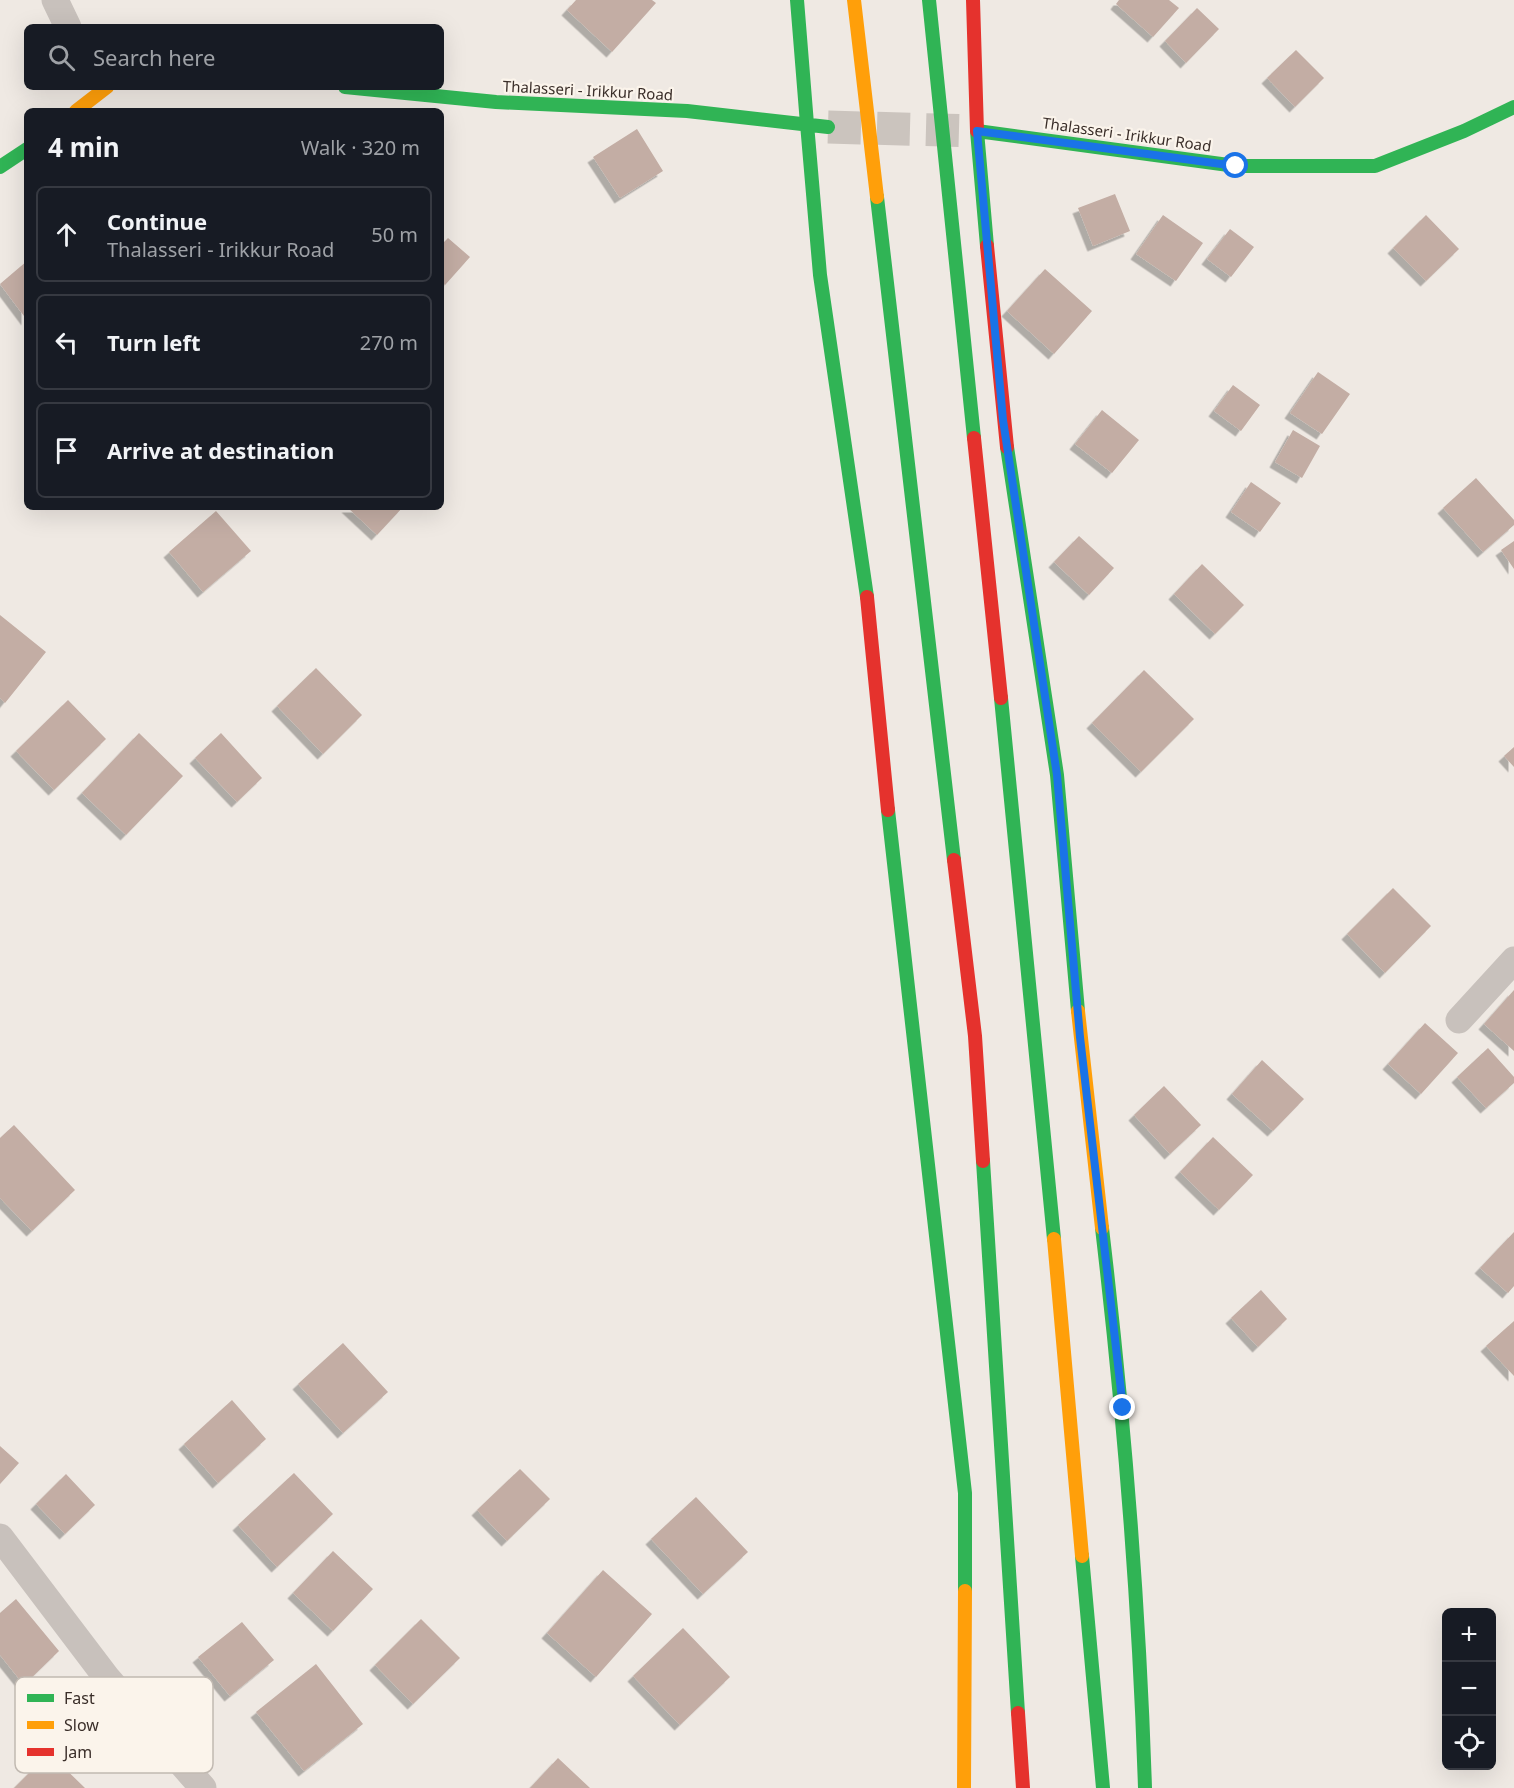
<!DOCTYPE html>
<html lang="en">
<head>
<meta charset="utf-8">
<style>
	:root { --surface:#171b24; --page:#242831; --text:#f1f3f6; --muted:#9ea1a6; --line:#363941 }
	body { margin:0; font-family:"Noto Sans",sans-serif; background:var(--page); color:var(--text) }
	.controls { position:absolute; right:18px; bottom:18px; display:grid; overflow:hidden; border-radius:9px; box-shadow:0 6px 24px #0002 }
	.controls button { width:54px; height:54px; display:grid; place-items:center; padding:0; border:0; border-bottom:2px solid var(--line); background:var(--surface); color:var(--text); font:30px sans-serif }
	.stop { position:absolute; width:18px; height:18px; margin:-14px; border:4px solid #1a73e8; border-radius:50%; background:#fff }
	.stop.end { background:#1a73e8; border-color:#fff; box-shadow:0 2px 6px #0008 }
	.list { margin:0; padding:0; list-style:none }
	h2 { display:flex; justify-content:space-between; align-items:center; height:78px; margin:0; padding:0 24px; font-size:26px }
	h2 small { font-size:20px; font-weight:400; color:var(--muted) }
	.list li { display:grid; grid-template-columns:39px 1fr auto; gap:18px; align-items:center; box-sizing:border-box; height:96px; margin:0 12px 12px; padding:0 12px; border:2px solid var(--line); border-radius:9px }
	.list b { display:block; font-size:22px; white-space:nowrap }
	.list p { margin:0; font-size:20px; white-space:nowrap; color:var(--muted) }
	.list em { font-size:20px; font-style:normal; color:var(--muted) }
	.icon { flex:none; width:33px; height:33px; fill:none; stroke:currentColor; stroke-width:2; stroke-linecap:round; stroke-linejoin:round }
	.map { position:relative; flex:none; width:1514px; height:1788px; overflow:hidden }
	.search { position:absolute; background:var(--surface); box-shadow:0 6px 24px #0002; left:24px; top:24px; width:420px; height:66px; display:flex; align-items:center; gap:15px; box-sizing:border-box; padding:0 21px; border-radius:9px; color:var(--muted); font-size:22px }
	.panel { position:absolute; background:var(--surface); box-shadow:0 6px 24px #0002; left:24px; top:108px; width:420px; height:402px; border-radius:9px }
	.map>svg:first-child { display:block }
</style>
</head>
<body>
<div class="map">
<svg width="1514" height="1788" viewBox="0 0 1514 1788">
	<defs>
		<filter id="shadow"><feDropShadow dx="-5.5" dy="5.5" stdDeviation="0" flood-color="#0004"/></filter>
	</defs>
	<rect width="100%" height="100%" fill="#efe9e3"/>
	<path fill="#c3ada4" filter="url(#shadow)" d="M576,0H652L656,3L612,52L567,10Z
		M1119,0H1169L1179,8L1153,37L1116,4Z
		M1197,8L1219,29L1186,63L1165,41Z
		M1296,50L1324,78L1295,107L1267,78Z
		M637,129L663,171L620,198L593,157Z
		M1115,194L1130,231L1093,246L1078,208Z
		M1163,215L1203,243L1176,281L1136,254Z
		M1426,215L1459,249L1426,281L1393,248Z
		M1230,229L1254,247L1231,277L1207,259Z
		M448,238L470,257L445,285L441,281V245Z
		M27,261V320L0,284Z
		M1045,269L1092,311L1054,354L1007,311Z
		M1318,372L1350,394L1322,434L1290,413Z
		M1233,385L1260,405L1241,431L1214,411Z
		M1102,410L1139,440L1112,473L1075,444Z
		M1293,430L1320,446L1302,478L1275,462Z
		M1476,478L1514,520V525L1483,552L1443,508Z
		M1251,482L1281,503L1260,532L1231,512Z
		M347,507H403L377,535Z
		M216,511L251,551L203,592L169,552Z
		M1079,536L1114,568L1089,595L1054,562Z
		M1514,541V569L1501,550Z
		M1202,564L1244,605L1215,634L1174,594Z
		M0,615L46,652L5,703L0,698Z
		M316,668L362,715L323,754L277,706Z
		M1144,670L1194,719L1141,772L1092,723Z
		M68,700L106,739L54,790L16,751Z
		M139,733L183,776L126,835L82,793Z
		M221,733L262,778L237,802L195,758Z
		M1514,747V767L1504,756Z
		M1393,888L1431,926L1385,973L1347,934Z
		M1514,990V1051L1484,1024Z
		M1425,1023L1458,1053L1421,1094L1388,1064Z
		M1488,1048L1514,1077V1083L1486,1108L1457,1077Z
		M1262,1060L1304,1099L1273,1131L1232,1094Z
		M1164,1086L1201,1125L1170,1154L1134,1115Z
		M14,1125L75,1190L32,1231L0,1198V1138Z
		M1213,1137L1253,1175L1219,1210L1180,1172Z
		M1514,1232V1286L1508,1293L1480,1268Z
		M1261,1290L1287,1319L1258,1347L1231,1318Z
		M1514,1321V1376L1486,1346Z
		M343,1343L388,1392L343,1433L298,1384Z
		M232,1400L266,1439L218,1483L184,1444Z
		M0,1446L19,1463L0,1484Z
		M520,1469L550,1499L507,1541L477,1510Z
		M294,1473L333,1514L277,1567L238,1525Z
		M66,1474L95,1505L65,1534L36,1504Z
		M696,1497L748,1552L703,1594L651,1539Z
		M333,1551L373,1589L333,1631L293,1593Z
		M603,1570L652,1614L596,1677L547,1633Z
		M16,1599L59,1651L24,1685L0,1655V1613Z
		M421,1619L460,1658L413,1704L375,1665Z
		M242,1622L274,1660L230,1696L198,1657Z
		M683,1628L730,1677L680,1725L633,1676Z
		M316,1664L363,1724L304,1771L256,1712Z
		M49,1753L85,1788H14Z
		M558,1758L590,1788H530Z"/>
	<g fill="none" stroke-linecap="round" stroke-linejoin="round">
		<path stroke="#cbc4be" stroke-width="33" stroke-dasharray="33 16" stroke-linecap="butt" d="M828,127L977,131"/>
		<path stroke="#c8c1bc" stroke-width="27" d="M55,0L68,27
			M1459,1020L1514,960
			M0,1537L107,1678L203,1788"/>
		<path stroke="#30b455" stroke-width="14" d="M797,0L807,124
			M929,0L974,438
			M345,87L496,102L687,111L828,127
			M807,124L820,275L867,597
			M0,167L27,149
			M877,197L954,860
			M987,246L977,131L1236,166H1375L1464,131L1514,107
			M1007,447L1057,775L1078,1011
			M1001,698L1054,1239
			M888,810L965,1493V1591
			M983,1161L1018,1713
			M1102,1228C1124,1415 1139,1601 1145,1788
			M1082,1556L1103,1788"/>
		<path stroke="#ff9f0a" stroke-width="14" d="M854,0L877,197
			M76,111L107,87
			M1078,1011L1102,1228
			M1054,1239L1082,1556
			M964,1788L965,1591"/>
		<path stroke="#e5322d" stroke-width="14" d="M973,0L977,131
			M987,246L1007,447
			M974,438L1001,698
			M867,597L888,810
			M954,860L975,1036L983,1161
			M1018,1713L1023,1788"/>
	</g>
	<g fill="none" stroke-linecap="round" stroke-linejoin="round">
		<path stroke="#1a73e8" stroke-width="8" d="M1123,1408L1080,1037L1057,775L1003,420L977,131L1236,166"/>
	</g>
	<g text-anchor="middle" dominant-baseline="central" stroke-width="4.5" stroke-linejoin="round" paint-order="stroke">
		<g font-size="15" fill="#3a2e29" stroke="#fbf4eb">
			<text transform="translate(588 90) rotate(3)">Thalasseri - Irikkur Road</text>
			<text transform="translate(1127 134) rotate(8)">Thalasseri - Irikkur Road</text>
		</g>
	</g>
	<rect x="15" y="1677" width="198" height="96" rx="9" fill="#fbf4eb" stroke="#c1b9b1" stroke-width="1.5"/>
	<rect x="27" y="1694" width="27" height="8" fill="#30b455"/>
	<rect x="27" y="1721" width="27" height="8" fill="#ff9f0a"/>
	<rect x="27" y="1748" width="27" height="8" fill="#e5322d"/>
	<g font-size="16" fill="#3a2e29">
		<text x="64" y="1704">Fast</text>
		<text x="64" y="1731">Slow</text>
		<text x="64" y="1758">Jam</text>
	</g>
</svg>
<div class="controls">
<button>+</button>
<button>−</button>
<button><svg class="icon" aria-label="locate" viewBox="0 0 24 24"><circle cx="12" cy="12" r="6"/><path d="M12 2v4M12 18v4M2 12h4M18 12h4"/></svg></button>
</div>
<div class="stop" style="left:1236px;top:166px"></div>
<div class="stop end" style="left:1123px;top:1408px"></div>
<div class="search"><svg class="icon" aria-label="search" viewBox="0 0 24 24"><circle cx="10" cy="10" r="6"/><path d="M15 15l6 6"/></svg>Search here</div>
<section class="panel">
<h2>4 min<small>Walk · 320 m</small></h2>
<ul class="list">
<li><svg class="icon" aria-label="ahead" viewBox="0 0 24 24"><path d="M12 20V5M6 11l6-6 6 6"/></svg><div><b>Continue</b><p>Thalasseri - Irikkur Road</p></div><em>50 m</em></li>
<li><svg class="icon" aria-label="left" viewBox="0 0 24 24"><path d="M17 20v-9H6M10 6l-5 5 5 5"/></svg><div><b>Turn left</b></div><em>270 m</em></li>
<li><svg class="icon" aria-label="arrive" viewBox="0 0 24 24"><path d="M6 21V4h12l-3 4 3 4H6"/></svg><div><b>Arrive at destination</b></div></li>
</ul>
</section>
</div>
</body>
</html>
